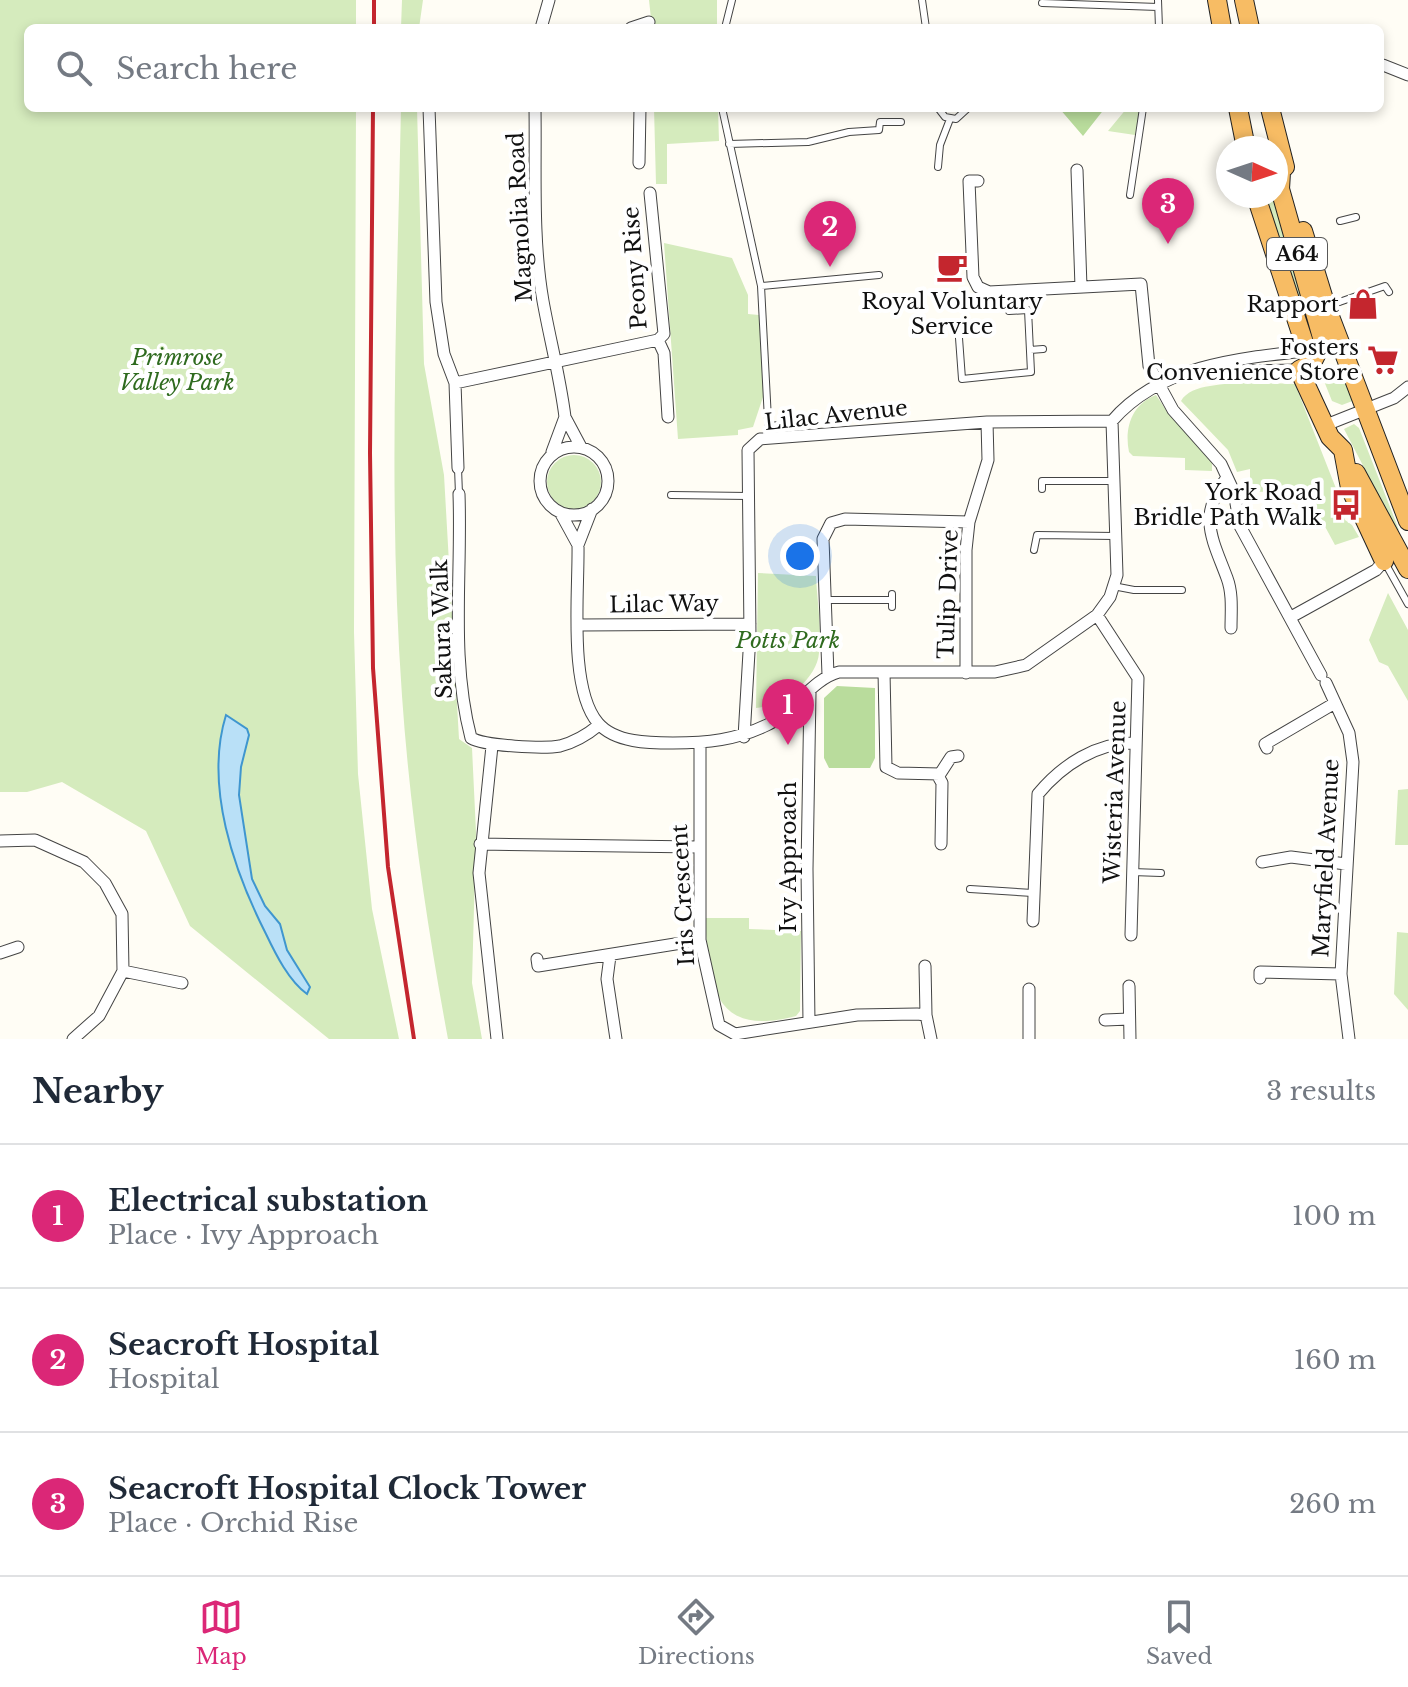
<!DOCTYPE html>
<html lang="en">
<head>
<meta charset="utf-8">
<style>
	:root { --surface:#fff; --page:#f2f2f3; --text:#1f2937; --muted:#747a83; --line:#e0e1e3; --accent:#db2777 }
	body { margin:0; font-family:"Libre Baskerville",serif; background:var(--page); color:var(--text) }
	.compass { position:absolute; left:1216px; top:136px; width:72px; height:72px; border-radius:50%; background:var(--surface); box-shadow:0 4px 12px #0003; rotate:93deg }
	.you { position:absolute; left:800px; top:556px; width:28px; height:28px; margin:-20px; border:6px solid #fff; border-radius:50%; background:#1a73e8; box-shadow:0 0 0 12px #1a73e833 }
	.badge { display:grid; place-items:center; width:52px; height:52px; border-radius:50%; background:var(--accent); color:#fff; font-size:26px; font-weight:700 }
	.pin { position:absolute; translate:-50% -66px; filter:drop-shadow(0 2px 4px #0008) }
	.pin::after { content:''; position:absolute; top:42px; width:28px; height:24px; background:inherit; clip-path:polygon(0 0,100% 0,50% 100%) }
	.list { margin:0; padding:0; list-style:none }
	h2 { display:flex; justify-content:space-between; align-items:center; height:104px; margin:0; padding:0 32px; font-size:34px }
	h2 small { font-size:26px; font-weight:400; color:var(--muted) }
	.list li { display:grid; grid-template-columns:52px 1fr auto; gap:24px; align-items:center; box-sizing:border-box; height:144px; padding:0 32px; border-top:2px solid var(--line) }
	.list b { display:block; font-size:30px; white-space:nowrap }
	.list p { margin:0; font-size:26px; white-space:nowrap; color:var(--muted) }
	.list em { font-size:26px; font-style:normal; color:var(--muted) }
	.icon { flex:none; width:44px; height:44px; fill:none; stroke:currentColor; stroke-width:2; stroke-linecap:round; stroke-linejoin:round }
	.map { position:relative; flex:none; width:1408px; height:1039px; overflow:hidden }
	.search { position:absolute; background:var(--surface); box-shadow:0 4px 12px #0003; left:24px; right:24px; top:24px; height:88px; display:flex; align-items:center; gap:20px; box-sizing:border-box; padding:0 28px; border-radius:12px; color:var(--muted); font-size:30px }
	.sheet { height:536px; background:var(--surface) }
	nav { display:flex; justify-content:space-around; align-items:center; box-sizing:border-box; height:112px; border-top:2px solid var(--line); background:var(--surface); font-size:22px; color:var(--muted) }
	nav a { display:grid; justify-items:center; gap:4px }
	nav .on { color:var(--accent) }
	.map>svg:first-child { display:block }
</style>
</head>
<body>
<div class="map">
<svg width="1408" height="1039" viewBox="0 0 1408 1039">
	<rect width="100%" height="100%" fill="#fffdf5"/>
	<path fill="#d5ebbd" d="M0,0H356V28H28V108H356L354,632L358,774L372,909L399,1039H329L190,926L146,831L62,782L27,792H0Z
		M402,0H423L419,28H401Z
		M649,0H717V28H652Z
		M401,108H417L424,364L444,475L459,739L472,748L476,832L472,983L482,1039H448C427,926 410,811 402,696C388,501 397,304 401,108Z
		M654,108H718L719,141L667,144V184H656Z
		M1127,108H1140L1135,135L1108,131Z
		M1267,196H1276L1315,334L1308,337L1289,283Z
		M664,243L732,258L748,295V314L759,315L764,394L753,427L738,430V435L678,439Z
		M1335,367L1341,370L1355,400L1342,405L1332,401L1320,371Z
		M1246,382L1295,384L1337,491L1336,501L1345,520L1352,525L1359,537L1335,545L1308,495L1250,491V469L1237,472L1228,450L1181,401C1191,383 1227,385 1246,382Z
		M1156,395L1170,416L1212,458V471L1185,470V458L1133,456L1129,452C1124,428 1132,404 1156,395Z
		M1354,424L1359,428L1399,530L1397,531L1344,429Z
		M547 482a27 27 0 1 1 54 0a27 27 0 1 1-54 0Z
		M758,573L816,576C817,601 822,628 819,653C817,680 781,706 756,708Z
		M1388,593L1408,630V701L1388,666L1379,662L1369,640Z
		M1408,789V845H1395L1398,790Z
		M705,918H749V929L801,931L800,1011L796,1016C710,1039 709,980 705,918Z
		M1397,932L1408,933V1010L1394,994Z"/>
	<path fill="#b9dc9c" d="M1059,108H1105L1083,136Z
		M837,686L875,688V758L870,768H829L824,758V698Z"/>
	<path fill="#b9e0f7" stroke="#3f96cf" stroke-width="2" d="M226,715L247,729L249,735L241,767L239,795L252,879L265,906L280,924L287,950L310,987L307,994C289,981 276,955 266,934C234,871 204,786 226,715Z"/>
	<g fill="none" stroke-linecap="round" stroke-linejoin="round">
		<defs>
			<path id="service" d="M922,0L926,28
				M1158,0L1159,28
				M1042,3L1158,7
				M725,28L732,0
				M722,108L761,286L769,439
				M938,108L945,117L956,119L968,108
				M729,144L808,142L849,132L879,130L880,122H901
				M938,167L940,145L950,119
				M1130,195L1143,108
				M1340,221L1356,217
				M761,286L879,275
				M1328,306L1385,286L1389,292
				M959,338L962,379L1031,372L1028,310L1009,311
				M1030,350L1043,349
				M768,426L805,423
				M458,468L459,494
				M1042,489V481H1113
				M671,495L748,496
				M1034,550L1037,535L1115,536
				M1384,561L1408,604
				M1113,586L1134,590H1182
				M825,600H892
				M892,607V594
				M1132,872L1161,873
				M970,889L1033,893"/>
			<path id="minor" d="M541,28L549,0
				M631,28L649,22
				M1383,65L1408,75
				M429,108L436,302L444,354L455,383L458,468
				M535,108C536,171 532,238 543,301C550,340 560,377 565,417
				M639,163L640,108
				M1077,170L1081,287
				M978,181H969L973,277L978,287L989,292L1141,284L1149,366L1173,410L1221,464L1234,492L1240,526L1321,675
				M650,193L664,334L658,340
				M658,340L664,353L668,417
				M1221,365L1241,371L1299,370
				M455,383L658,340
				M1331,423L1394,398L1408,387
				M540 481a34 34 0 1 1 68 0a34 34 0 1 1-68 0Z
				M552,452L565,417L581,447
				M1226,479C1197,516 1213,540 1227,578C1233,594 1231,612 1231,628
				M459,494C462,576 450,658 471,738C485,746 544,749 560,746C575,742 587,735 599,725
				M560,512L578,545L592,509
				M578,545C579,591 568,688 598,723C615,743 650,743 673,743C707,743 736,740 767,725C794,712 812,679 839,672H995L1026,665L1097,615L1110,597L1117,575L1112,421C1167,357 1263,357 1341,347
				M1097,615L1138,678L1131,935
				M1291,617L1376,570L1384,561
				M580,625L750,624
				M884,672L886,767L898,773L940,774L951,757L958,756
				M966,673V550L969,522L988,460L987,422
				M828,675L823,539L831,523L845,519L969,522
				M1326,683L1349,733L1353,762L1341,974L1349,1039
				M744,737L750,635L748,450L760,439L987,422L1112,421
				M700,743V940L719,1025L735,1034L857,1015L917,1014L926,1015L931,1039
				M492,746L479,873L497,1039
				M1267,748L1265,744L1335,703
				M937,774L942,783L941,844
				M0,841L35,840L84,862L105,883L122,914L123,971L99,1016L73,1039
				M480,844L698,847
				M1262,862L1291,857L1346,864
				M1033,921L1038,794C1062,765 1097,742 1135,743
				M0,953L18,947
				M610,956L607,979L616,1039
				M537,959L538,966L700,940
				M925,966L926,1015
				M123,971L182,983
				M1260,978V972L1341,974
				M1129,986L1130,1039
				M1029,989V1039
				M1105,1020L1129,1019
				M809,1022L807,869L810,693"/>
			<path id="trunk" d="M1217,0L1222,28
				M1244,0L1250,28
				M1238,108L1246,148
				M1270,108L1285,167
				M1282,156L1280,189L1323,341L1312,363L1299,370L1330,437L1343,450L1350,488L1384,561
				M1256,196L1314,373
				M1303,231L1326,306L1408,521
				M1356,473L1408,569"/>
		</defs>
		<use href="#service" stroke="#444" stroke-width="8"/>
		<use href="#minor" stroke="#444" stroke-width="13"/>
		<use href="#trunk" stroke="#222" stroke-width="20"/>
		<use href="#service" stroke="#fff" stroke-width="6"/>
		<use href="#minor" stroke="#fff" stroke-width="11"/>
		<use href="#trunk" stroke="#f7bc64" stroke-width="18"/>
		<path stroke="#c4262e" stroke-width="4" d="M374,28V0
			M373,108L370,453L373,668L388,867L414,1039"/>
	</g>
	<defs>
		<symbol id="cafe-bare" viewBox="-9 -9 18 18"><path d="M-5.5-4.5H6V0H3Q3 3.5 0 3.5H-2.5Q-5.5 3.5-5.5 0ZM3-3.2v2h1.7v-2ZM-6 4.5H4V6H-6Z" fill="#c4262e" stroke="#fff" stroke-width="2.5" paint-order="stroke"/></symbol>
		<symbol id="shop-bare" viewBox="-9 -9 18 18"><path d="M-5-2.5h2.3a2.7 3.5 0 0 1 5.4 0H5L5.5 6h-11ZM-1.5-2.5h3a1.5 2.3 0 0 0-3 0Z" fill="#c4262e" stroke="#fff" stroke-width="2.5" paint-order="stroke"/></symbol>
		<symbol id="supermarket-bare" viewBox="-9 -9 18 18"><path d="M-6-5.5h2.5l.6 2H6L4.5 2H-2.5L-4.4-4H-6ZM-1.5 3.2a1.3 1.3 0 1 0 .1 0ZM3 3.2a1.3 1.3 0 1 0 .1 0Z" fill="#c4262e" stroke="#fff" stroke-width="2.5" paint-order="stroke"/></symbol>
		<symbol id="bus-bare" viewBox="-9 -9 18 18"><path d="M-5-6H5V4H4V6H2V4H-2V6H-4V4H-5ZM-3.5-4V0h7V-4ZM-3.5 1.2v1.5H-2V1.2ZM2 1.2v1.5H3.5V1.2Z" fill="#c4262e" stroke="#fff" stroke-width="2.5" paint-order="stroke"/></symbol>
	</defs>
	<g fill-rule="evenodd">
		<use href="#cafe-bare" x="930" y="245" width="44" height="44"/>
		<use href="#shop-bare" x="1341" y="282" width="44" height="44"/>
		<use href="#supermarket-bare" x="1361" y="338" width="44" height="44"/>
		<use href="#bus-bare" x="1324" y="483" width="44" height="44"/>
	</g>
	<g text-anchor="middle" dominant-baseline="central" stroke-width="8" stroke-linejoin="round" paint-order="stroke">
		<rect fill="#fff" stroke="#585858" stroke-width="2" x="1267" y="238" width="60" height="32" rx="6"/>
		<g font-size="20" font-weight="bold" fill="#111">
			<text x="1297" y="254">A64</text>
		</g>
		<g font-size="22" fill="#111" stroke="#fff">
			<text transform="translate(520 217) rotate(-93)">Magnolia Road</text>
			<text transform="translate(635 268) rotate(-94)">Peony Rise</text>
			<text transform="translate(836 415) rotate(-6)">Lilac Avenue</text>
			<text transform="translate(948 594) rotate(-88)">Tulip Drive</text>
			<text transform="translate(664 604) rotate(-1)">Lilac Way</text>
			<text transform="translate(442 629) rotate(-92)">Sakura Walk</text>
			<text transform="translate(1115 792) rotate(-88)">Wisteria Avenue</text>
			<text transform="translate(788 857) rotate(-90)">Ivy Approach</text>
			<text transform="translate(1326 858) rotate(-87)">Maryfield Avenue</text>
			<text transform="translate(683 895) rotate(-93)">Iris Crescent</text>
		</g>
		<g font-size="22" fill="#111" stroke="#fff" text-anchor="end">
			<text x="952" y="301" text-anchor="middle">Royal Voluntary<tspan x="952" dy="25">Service</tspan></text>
			<text x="1339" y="304">Rapport</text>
			<text x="1359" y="347">Fosters<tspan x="1359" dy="25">Convenience Store</tspan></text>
			<text x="1322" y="492">York Road<tspan x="1322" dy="25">Bridle Path Walk</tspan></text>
		</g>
		<g font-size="22" font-style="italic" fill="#2f6b1f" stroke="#fff">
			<text x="177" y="357">Primrose<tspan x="177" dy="25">Valley Park</tspan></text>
			<text x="788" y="640">Potts Park</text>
		</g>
	</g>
</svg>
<svg class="compass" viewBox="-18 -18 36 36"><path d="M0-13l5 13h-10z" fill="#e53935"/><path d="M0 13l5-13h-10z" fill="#747a83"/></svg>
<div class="you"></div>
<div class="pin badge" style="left:788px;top:745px">1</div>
<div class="pin badge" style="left:830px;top:267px">2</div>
<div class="pin badge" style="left:1168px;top:244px">3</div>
<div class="search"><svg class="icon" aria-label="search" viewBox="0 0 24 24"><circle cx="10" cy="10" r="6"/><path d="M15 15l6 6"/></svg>Search here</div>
</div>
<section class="sheet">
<h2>Nearby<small>3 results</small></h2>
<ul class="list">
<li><span class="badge">1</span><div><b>Electrical substation</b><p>Place · Ivy Approach</p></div><em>100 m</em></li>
<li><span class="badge">2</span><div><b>Seacroft Hospital</b><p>Hospital</p></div><em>160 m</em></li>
<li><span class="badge">3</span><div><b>Seacroft Hospital Clock Tower</b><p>Place · Orchid Rise</p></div><em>260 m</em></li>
</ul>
</section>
<nav>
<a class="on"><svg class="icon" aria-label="map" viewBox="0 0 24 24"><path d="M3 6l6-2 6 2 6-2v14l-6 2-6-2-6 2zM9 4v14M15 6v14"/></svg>Map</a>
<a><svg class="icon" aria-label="directions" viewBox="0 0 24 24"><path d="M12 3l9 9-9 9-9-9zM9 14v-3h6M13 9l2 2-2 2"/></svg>Directions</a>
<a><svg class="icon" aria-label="saved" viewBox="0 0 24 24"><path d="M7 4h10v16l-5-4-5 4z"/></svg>Saved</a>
</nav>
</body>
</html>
